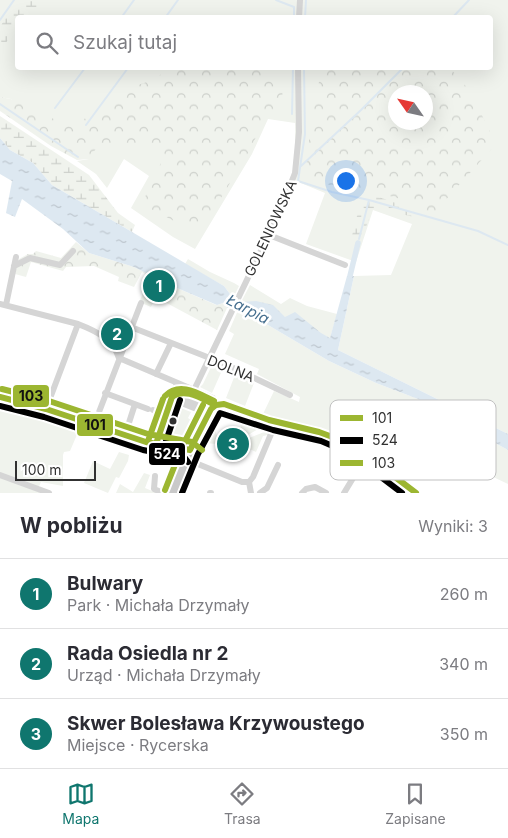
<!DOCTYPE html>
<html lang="pl">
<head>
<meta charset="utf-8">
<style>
	:root { --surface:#fff; --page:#f7f7f7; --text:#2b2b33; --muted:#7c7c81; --line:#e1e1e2; --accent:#0f766e }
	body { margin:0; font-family:Inter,sans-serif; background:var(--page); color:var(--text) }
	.compass { position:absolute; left:388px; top:85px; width:45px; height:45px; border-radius:50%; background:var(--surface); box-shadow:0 5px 20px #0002; rotate:304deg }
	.scale { position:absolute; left:15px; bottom:12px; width:81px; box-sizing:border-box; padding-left:5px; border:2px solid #313131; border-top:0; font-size:14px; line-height:18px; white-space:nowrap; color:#313131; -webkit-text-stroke:4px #fff; paint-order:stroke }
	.you { position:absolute; left:345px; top:180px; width:18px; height:18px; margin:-12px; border:4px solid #fff; border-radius:50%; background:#1a73e8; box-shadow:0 0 0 8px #1a73e833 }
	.badge { display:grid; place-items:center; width:32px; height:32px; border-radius:50%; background:var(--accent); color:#fff; font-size:16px; font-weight:700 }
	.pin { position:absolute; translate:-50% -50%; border:2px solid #fff; box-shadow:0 1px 5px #0006 }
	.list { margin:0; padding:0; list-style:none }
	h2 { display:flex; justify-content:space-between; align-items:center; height:65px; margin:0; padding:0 20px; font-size:21px }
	h2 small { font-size:16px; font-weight:400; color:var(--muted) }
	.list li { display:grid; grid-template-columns:32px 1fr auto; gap:15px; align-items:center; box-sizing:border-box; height:70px; padding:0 20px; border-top:1px solid var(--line) }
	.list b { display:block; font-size:19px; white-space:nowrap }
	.list p { margin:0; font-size:16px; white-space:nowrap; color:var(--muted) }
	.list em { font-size:16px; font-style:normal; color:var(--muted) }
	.icon { flex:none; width:28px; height:28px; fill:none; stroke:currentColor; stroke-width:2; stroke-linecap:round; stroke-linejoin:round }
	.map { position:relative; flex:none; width:508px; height:493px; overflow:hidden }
	.search { position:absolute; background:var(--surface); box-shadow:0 5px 20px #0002; left:15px; right:15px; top:15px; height:55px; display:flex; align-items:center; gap:12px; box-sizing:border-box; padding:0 18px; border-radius:5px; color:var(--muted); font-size:19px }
	.sheet { height:275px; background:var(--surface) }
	nav { display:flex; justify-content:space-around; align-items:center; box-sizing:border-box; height:70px; border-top:1px solid var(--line); background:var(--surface); font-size:14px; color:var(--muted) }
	nav a { display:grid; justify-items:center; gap:2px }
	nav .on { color:var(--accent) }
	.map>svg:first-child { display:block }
</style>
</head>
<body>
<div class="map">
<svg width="508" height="493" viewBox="0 0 508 493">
	<defs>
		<pattern id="forest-crowns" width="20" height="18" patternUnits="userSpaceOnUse" patternTransform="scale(1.25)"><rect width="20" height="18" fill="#f0f3ed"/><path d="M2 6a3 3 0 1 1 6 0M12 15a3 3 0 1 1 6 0" fill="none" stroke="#ced1cc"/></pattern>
		<pattern id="wetland-marsh" width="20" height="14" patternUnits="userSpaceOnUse" patternTransform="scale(1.25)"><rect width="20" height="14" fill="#f0f3ed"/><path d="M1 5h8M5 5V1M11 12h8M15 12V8" fill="none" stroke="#ced1cc"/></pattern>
		<pattern id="water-ripples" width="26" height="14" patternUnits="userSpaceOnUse" patternTransform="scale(1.25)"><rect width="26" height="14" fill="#dde8f1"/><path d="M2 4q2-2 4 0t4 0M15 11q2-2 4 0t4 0" fill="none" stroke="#bec7cf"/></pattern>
	</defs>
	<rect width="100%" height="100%" fill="#fff"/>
	<path fill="#f0f3ed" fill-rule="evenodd" d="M0,0H508V434L338,350L354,276L391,275L412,224L373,210L356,262L306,244L325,193L291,179L295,165V123L268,119L252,154L195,249L173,237L131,208L149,176L124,159L107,188L96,174L77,161L89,159L11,99L0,97ZM18,18H490V68H18ZM396,92H426V122H396Z
		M188,259L210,272L234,283L239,286L233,298L224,286L185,264Z
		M250,285L281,304L290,298L307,306L337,314L330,338L285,317L241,302Z
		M239,308L329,361L376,383L418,399L436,413L461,422L464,426L508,450V484L451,457L409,435L387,465L362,446L337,433L263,414L274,391L299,402L300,397L257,374L259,369L225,354L234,334L229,331Z
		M213,363L224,366L212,393L200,387L203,384Z
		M235,375L254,383L245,406L226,398Z
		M0,406L38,416L79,430L70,451L64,452L63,455V486L41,482L37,491L42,493H0Z
		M176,407H178L191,412L188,418L194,422L186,441L167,434Z
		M227,408L265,423L263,426L243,438C241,433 242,427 239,423C229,408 208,423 219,440L218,444L203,443L215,412L220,409Z
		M267,431L269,432L268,435L263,436L256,452L239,444V442Z
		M119,452L129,455L128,461L119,478L116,477L108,493L84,483L93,461L110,469Z
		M144,473L150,475L145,488L157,493H116L120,484L133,492Z"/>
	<path fill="url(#forest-crowns)" fill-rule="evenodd" d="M171,68H264L284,80L281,106L265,119L248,153L203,228L176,222L151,209L145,197L165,154C138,144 126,144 97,147L89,159L77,160L51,146L0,111V97L11,99L71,127L83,119L103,116L126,84C141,89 158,76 171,68Z
		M323,68H408L412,69L450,68L470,91L496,144L433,214L404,200L365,189L358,194L305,177L313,103ZM426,92V122H396V92Z
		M76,242L89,253L134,267L170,285L214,304L217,305L223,303L227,305V308L217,330L161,300L163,295L158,292L151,307L139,302L151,277L142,272L134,287L118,281L119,277L94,266L66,267L63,271L31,262L26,277L15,274L19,259L28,254H33L36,251L61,258Z"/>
	<path fill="url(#wetland-marsh)" d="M17,0H44L38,13L18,18L17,23L0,54V27Z
		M0,116L89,175L118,213L135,225L132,232L52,185L33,163L10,150L0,138Z
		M372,195L428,213L423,219L375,208L372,209L362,239L352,236C355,223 358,210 364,197Z"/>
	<path fill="url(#water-ripples)" d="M0,138L10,150L33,163L52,185L224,286L233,298L241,302L256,301L273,305L285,317L295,312L321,333L330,338L347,276H354L338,350L508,434V450L464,426L461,422L436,413L418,399L376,383L329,361L239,308H227V305L223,303L217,305L170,285L134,267L89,253L63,229L22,199L15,217L6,213L12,181L0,174Z"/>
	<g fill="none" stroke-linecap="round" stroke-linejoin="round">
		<path stroke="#dde8f1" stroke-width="2" d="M276,0L294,7V18
			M121,18L134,0
			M165,18L178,0
			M305,18L306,0
			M452,18L469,0
			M0,20L14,0
			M304,68L305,134L298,181L332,192L369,200L359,239
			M0,104L78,157
			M55,108L85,68
			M292,114L293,68
			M86,125L128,68
			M301,166L361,110L403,68
			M369,200L478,231L508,245"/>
		<path stroke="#dde8f1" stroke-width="5.5" d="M350,276L358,243"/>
		<path stroke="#d5d5d5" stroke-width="6" d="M299,18L300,0
			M269,235L345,265
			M14,266L30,258L60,265L73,251
			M0,304L78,324C96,331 113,339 119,358L213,398L218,404L225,405L269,420L319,432L346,442L361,451L416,493
			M6,305L16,257
			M131,327L225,364L290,395
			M156,374L171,343
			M194,390L280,211L295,173L299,132L298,68
			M105,393L148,409
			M173,396C184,386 204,401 215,405
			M173,399L182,397L211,409
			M170,405L174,402H179L209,414
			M46,409L78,324
			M153,410L166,415
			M94,425L141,303
			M125,435L135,404
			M156,444L177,383
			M190,450L202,427
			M195,456L210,411L218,404
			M188,463L193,462L242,482H249L253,477L276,422
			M0,475L49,493
			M155,476L154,489L163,493
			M249,482L251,493
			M210,493H211
			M260,493L267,488L278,465
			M302,493L306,489L315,487L326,493
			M344,493L367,455"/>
		<path stroke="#c9c9c9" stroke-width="9" d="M0,397L46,409L146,442L190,450L195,456
			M182,479L195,456
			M173,493L190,450"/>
		<defs>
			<path id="bus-1" d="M0,397L46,409L146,442L190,450
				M172,397C185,387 202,399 215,405
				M156,444L172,397
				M190,450L211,409L216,405L224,404L269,420L319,432L346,442L361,451L416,493"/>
			<path id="bus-2" d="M0,406L44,417L143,450L185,458L188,462
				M164,447L180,400
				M182,493L198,454L220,413L273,430L321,441L342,450L356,458L402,493"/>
			<path id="bus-3" d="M2,389L49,401L148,434L192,442L202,450
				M165,396C180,381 199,394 214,401
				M148,441L163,399
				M165,490L182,447L203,405"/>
		</defs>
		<use href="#bus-1" stroke="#fff" stroke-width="10"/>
		<use href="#bus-2" stroke="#fff" stroke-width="10"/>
		<use href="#bus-3" stroke="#fff" stroke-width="10"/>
		<use href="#bus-1" stroke="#9cb631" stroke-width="6"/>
		<use href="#bus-2" stroke="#000" stroke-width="6"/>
		<use href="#bus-3" stroke="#9cb631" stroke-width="6"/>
	</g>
	<circle fill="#313131" stroke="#fff" stroke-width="2" cx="173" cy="421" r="4.5"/>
	<g text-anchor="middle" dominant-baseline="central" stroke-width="5" stroke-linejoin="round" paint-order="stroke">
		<g font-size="14" fill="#313131" stroke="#fff">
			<text transform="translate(270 228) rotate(-65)">GOLENIOWSKA</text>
			<text transform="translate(231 368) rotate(22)">DOLNA</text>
		</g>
		<g font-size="15" font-style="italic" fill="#456e8e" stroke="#fff">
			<text transform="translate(248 309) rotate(28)">Łarpia</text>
		</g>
	</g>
	<rect x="330" y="400" width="166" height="80" rx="8" fill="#fff" stroke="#c1c1c1" stroke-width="1"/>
	<rect x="340" y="415" width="23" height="6" fill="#9cb631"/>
	<rect x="340" y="437" width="23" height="7" fill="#000"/>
	<rect x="340" y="460" width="23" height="6" fill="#9cb631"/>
	<g font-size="14" fill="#313131">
		<text x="372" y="423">101</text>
		<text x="372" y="445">524</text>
		<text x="372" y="468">103</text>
	</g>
	<g stroke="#fff" stroke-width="2">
		<rect x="12" y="384" width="38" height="24" rx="5" fill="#9cb631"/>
		<rect x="76" y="413" width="38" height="24" rx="5" fill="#9cb631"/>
		<rect x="148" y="442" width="38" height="24" rx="5" fill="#000"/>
	</g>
	<g font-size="14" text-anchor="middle" font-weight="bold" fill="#fff">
		<text x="167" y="459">524</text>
	</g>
	<g font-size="14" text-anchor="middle" font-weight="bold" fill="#111">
		<text x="31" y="401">103</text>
		<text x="95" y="430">101</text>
	</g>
</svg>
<svg class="compass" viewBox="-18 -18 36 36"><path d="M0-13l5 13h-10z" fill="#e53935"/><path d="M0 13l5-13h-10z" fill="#7c7c81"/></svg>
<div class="scale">100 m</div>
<div class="you"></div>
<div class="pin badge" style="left:159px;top:286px">1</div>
<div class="pin badge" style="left:117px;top:334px">2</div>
<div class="pin badge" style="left:233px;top:444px">3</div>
<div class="search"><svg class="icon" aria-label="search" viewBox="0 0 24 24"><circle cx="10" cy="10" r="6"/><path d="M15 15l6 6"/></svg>Szukaj tutaj</div>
</div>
<section class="sheet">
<h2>W pobliżu<small>Wyniki: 3</small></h2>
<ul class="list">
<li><span class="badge">1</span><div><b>Bulwary</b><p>Park · Michała Drzymały</p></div><em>260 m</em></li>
<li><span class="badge">2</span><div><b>Rada Osiedla nr 2</b><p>Urząd · Michała Drzymały</p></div><em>340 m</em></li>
<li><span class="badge">3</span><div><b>Skwer Bolesława Krzywoustego</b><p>Miejsce · Rycerska</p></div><em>350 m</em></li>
</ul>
</section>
<nav>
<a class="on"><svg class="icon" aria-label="map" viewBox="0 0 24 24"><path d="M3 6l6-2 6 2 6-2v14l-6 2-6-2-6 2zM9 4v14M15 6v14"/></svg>Mapa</a>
<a><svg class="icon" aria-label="directions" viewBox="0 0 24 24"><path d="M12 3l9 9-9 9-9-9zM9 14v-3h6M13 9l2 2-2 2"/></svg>Trasa</a>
<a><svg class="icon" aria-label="saved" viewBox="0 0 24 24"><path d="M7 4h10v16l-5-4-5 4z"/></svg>Zapisane</a>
</nav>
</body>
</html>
